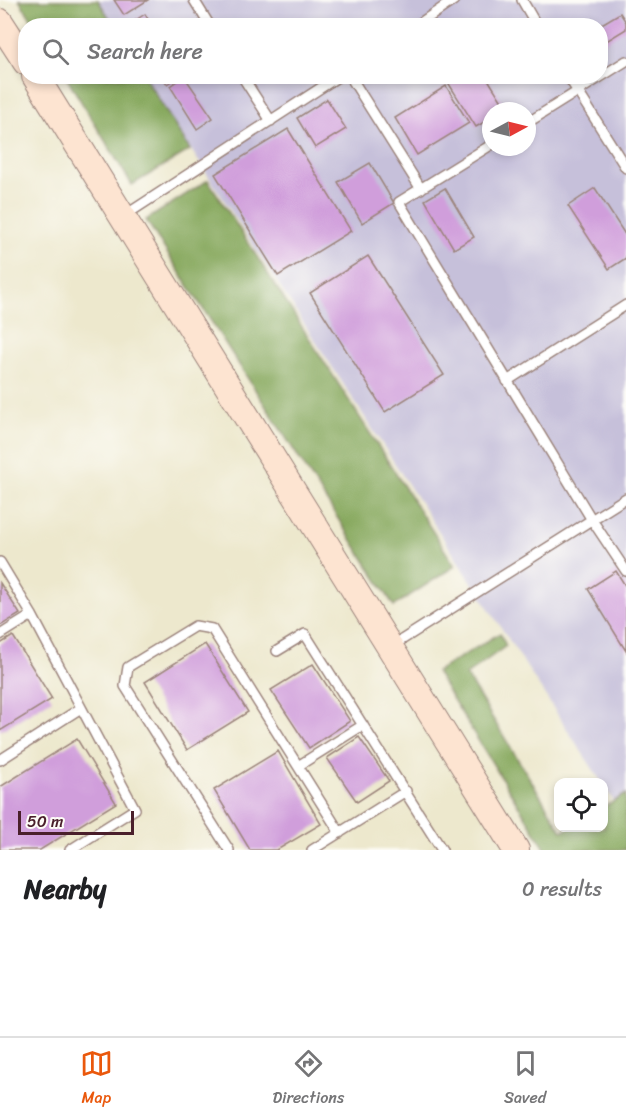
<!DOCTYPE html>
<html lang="en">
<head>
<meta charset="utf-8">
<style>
	:root { --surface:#fff; --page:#f2f2f2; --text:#202124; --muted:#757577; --line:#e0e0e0; --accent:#ea580c }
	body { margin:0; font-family:Sriracha,sans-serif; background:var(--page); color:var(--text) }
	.controls { position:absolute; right:18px; bottom:18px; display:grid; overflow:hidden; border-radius:12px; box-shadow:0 3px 9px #0003 }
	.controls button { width:54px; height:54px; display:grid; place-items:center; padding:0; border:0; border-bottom:2px solid var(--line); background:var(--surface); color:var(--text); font:30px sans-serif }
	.compass { position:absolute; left:482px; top:102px; width:54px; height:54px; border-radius:50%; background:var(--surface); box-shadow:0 3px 9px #0003; rotate:83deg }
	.scale { position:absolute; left:18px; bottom:15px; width:116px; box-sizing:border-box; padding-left:6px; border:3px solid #4a1f2b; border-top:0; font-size:16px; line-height:21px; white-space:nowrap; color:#4a1f2b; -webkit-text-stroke:4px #fdfcf7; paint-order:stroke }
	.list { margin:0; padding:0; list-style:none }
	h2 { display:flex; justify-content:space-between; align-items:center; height:78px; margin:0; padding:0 24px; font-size:26px }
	h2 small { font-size:20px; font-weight:400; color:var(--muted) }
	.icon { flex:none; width:33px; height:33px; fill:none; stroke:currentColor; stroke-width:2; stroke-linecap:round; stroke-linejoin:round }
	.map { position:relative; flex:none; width:626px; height:850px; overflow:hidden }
	.search { position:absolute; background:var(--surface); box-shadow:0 3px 9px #0003; left:18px; right:18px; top:18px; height:66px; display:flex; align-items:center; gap:15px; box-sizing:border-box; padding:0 21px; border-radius:24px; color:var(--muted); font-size:22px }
	.sheet { height:186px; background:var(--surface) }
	nav { display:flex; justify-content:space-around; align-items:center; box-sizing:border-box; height:84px; border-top:2px solid var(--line); background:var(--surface); font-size:16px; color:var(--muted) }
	nav a { display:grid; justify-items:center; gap:3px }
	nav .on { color:var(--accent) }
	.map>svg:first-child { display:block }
</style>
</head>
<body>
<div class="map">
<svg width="626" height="850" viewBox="0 0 626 850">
	<rect width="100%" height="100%" fill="#fdfcf7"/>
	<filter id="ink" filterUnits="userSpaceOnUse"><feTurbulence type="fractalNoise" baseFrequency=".0167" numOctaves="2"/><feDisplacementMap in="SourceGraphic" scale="12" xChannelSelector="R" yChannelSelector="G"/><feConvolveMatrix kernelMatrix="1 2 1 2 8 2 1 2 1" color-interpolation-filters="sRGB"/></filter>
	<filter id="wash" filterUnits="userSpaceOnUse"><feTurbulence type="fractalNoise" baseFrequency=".008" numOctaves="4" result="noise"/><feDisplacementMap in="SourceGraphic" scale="24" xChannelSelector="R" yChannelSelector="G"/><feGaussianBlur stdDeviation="1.35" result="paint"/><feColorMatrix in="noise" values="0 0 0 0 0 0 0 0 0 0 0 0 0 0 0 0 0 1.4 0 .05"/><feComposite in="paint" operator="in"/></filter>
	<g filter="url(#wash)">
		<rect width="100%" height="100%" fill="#ede8cd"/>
		<path fill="#c6c0da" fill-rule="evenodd" d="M95,0H626V820L144,77L600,76V26L111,25ZM491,111H527V147H491Z"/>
		<path fill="#85a75c" stroke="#686344" stroke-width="1.5" d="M19,0H98L114,25H35Z
			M66,77H145L190,150L132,185Z
			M208,180L455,566L394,606L146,220Z
			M500,633L506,646L466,675L562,831L569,828H604V807L626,794V850H546L436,672Z"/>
		<g id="blocks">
			<path fill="#d09edb" d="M114,0H148L124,15Z
				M620,13L626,22V29L600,45V25Z
				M145,14L152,26H131L130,24Z
				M162,76H179L167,84Z
				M184,76L213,118L197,129L170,86Z
				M444,76H486L506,108L501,111H491V118L476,127Z
				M446,86L469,123L417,155L395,118Z
				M327,99L346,129L315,148L297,118Z
				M288,129L351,231L278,276L215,174Z
				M370,163L394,203L362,223L338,182Z
				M445,188L474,237L454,249L425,200Z
				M595,188L626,236V258L609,269L568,206Z
				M368,256L444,375L385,412L310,293Z
				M616,571L626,587V651L588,589Z
				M0,583L20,614L0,626Z
				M13,636L52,699L0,731V644Z
				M205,644L248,712L187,750L145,682Z
				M313,664L350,721L309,748L271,690Z
				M359,737L389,781L357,802L327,758Z
				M77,739L116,803L40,850H0V787Z
				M278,751L321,824L277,850H250L214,790Z"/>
		</g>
	</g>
	<g filter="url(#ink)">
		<use href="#blocks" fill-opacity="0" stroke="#9c847c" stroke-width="1.5"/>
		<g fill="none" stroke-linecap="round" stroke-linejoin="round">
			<defs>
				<path id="lane" d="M194,0L210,26
					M522,0L537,26
					M416,26L454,0
					M242,76L271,121
					M350,76L421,189
					M568,76L626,168
					M527,123L626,61
					M491,145L399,202L592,520L626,571
					M124,216L339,76
					M507,381L626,305
					M0,562L32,615L135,809L70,850
					M0,635L32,615
					M392,646L626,498
					M277,651L305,634L442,850
					M0,760L81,708
					M298,766L363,725
					M229,850L125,686L128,667L195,626L212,629L340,833
					M312,850L406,791"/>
				<path id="secondary" d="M0,22L26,62
					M35,76L516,850"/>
			</defs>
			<use href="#lane" stroke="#9c847c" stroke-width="12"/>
			<use href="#secondary" stroke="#9c847c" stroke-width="28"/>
			<use href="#lane" stroke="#fff" stroke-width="9"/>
			<use href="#secondary" stroke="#fde4d1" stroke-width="26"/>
		</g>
	</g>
</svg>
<div class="controls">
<button><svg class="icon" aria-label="locate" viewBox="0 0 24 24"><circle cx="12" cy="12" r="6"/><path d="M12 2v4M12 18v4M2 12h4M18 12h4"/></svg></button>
</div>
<svg class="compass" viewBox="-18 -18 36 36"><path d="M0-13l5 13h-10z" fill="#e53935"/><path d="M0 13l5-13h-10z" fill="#757577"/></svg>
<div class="scale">50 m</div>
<div class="search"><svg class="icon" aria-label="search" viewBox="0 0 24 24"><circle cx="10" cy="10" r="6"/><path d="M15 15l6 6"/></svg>Search here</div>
</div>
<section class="sheet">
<h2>Nearby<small>0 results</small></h2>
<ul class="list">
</ul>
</section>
<nav>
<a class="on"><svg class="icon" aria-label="map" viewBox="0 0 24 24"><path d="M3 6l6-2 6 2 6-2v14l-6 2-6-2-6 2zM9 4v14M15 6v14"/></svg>Map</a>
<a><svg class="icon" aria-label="directions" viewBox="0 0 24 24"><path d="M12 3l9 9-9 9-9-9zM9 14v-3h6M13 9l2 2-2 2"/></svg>Directions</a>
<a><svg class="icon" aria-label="saved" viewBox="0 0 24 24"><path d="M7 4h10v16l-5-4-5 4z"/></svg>Saved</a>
</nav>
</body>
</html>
